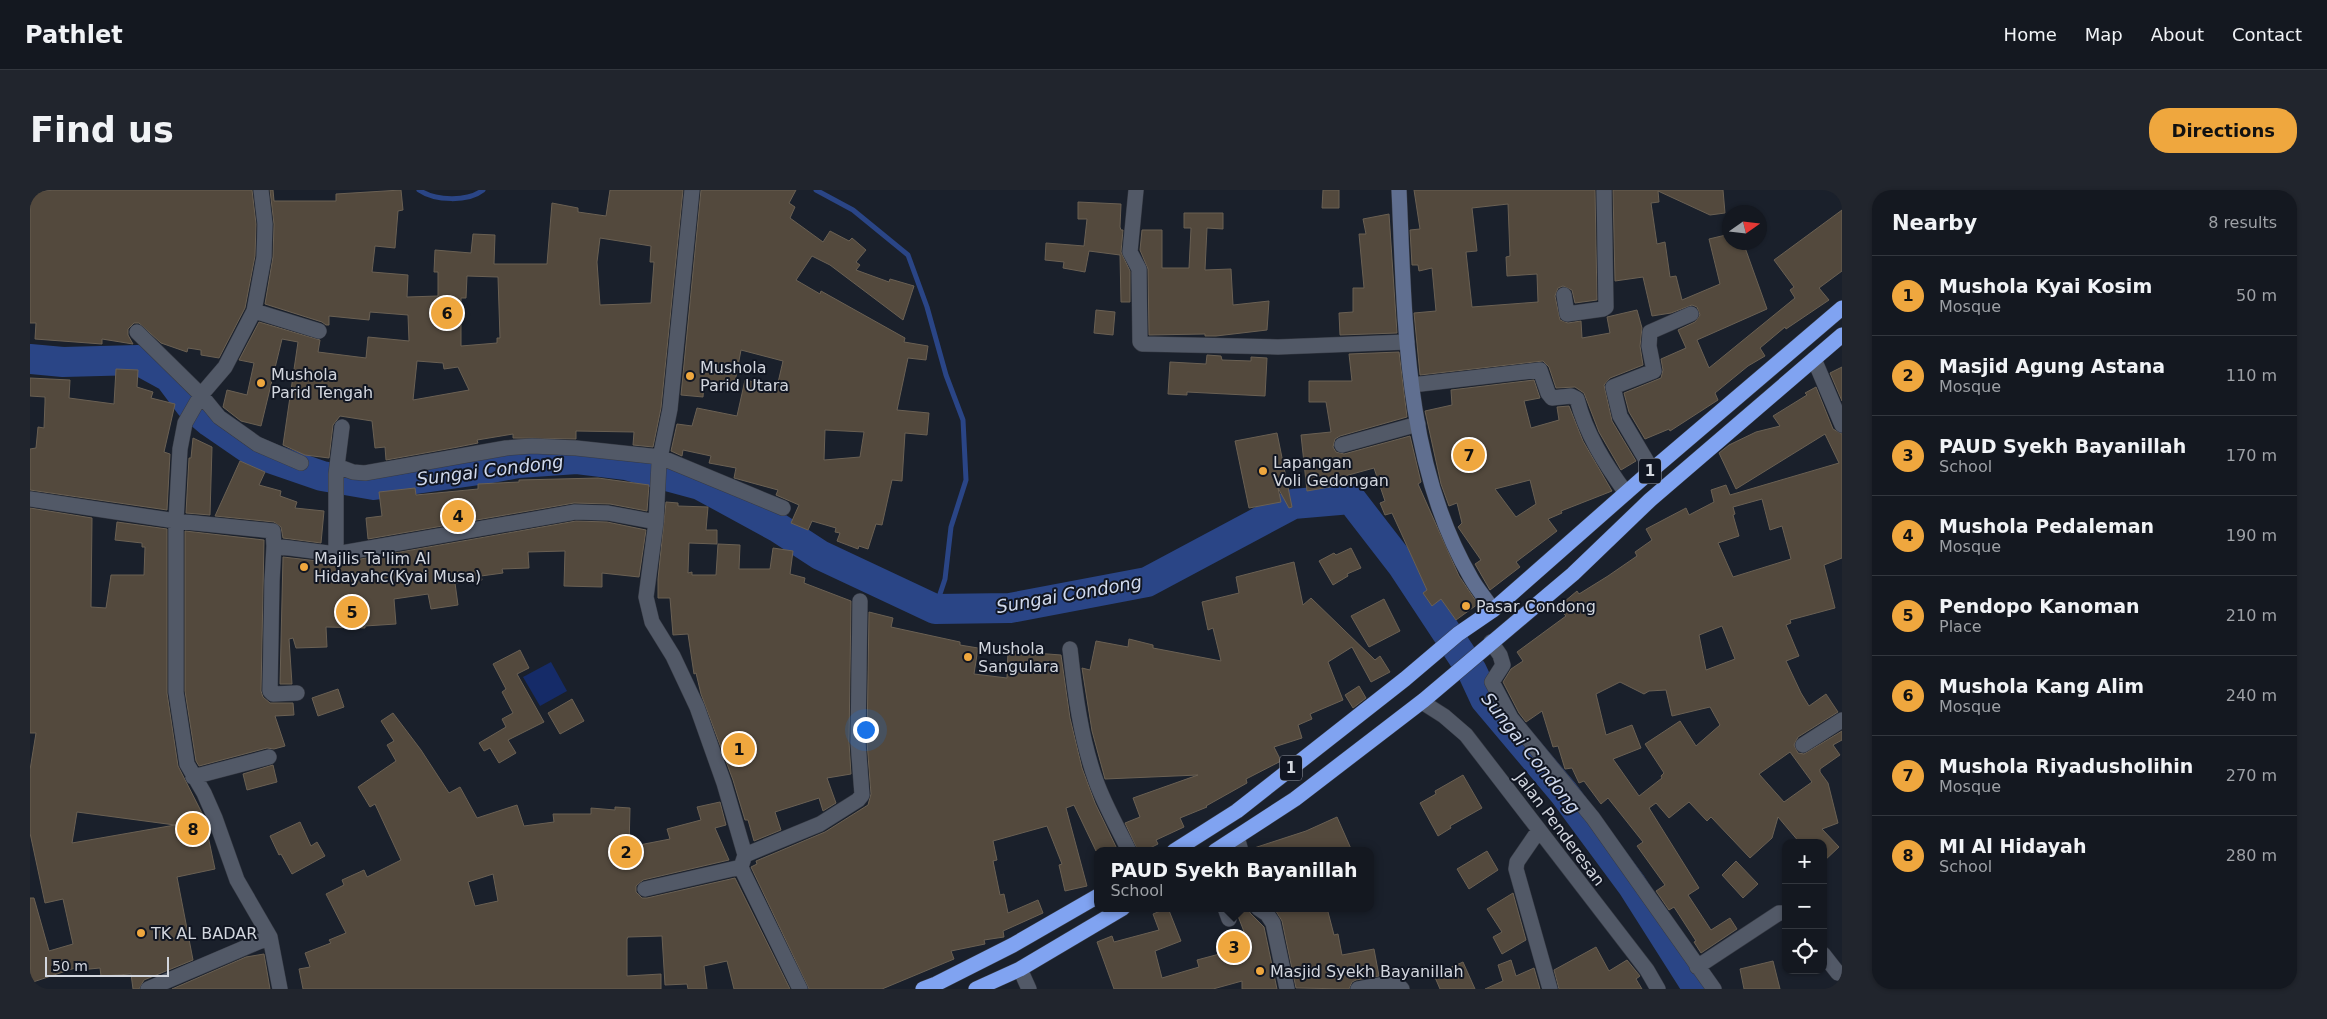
<!DOCTYPE html>
<html lang="en">
<head>
<meta charset="utf-8">
<style>
	:root { --surface:#141820; --page:#21252d; --text:#f1f3f6; --muted:#9da0a5; --line:#33373e; --accent:#efa73e }
	body { margin:0; font-family:"DejaVu Sans",sans-serif; background:var(--page); color:var(--text) }
	.controls { position:absolute; right:15px; bottom:15px; display:grid; overflow:hidden; border-radius:10px; box-shadow:0 1px 4px #0004 }
	.controls button { width:45px; height:45px; display:grid; place-items:center; padding:0; border:0; border-bottom:1px solid var(--line); background:var(--surface); color:var(--text); font:25px sans-serif }
	.compass { position:absolute; left:1692px; top:15px; width:45px; height:45px; border-radius:50%; background:var(--surface); box-shadow:0 1px 4px #0004; rotate:76deg }
	.scale { position:absolute; left:15px; bottom:12px; width:124px; box-sizing:border-box; padding-left:5px; border:2px solid #d2d6de; border-top:0; font-size:14px; line-height:18px; white-space:nowrap; color:#d2d6de; -webkit-text-stroke:4px #111622; paint-order:stroke }
	.you { position:absolute; left:835px; top:539px; width:18px; height:18px; margin:-12px; border:4px solid #fff; border-radius:50%; background:#1a73e8; box-shadow:0 0 0 8px #1a73e833 }
	.badge { display:grid; place-items:center; width:32px; height:32px; border-radius:50%; background:var(--accent); color:#111; font-size:16px; font-weight:700 }
	.pin { position:absolute; translate:-50% -50%; border:2px solid #fff; box-shadow:0 1px 5px #0006 }
	.popup { position:absolute; left:1064px; top:657px; width:280px; height:65px; box-sizing:border-box; display:grid; place-content:center; border-radius:10px; background:var(--surface); filter:drop-shadow(0 1px 4px #0005); font-size:16px; white-space:nowrap; color:var(--muted) }
	.popup b { font-size:19px; color:var(--text) }
	.popup::after { content:''; position:absolute; left:50%; top:100%; margin-left:-10px; border:10px solid transparent; border-top-color:var(--surface) }
	.list { margin:0; padding:0; list-style:none }
	h2 { display:flex; justify-content:space-between; align-items:center; height:65px; margin:0; padding:0 20px; font-size:21px }
	h2 small { font-size:16px; font-weight:400; color:var(--muted) }
	.list li { display:grid; grid-template-columns:32px 1fr auto; gap:15px; align-items:center; box-sizing:border-box; height:80px; padding:0 20px; border-top:1px solid var(--line) }
	.list b { display:block; font-size:19px; white-space:nowrap }
	.list p { margin:0; font-size:16px; white-space:nowrap; color:var(--muted) }
	.list em { font-size:16px; font-style:normal; color:var(--muted) }
	.icon { flex:none; width:28px; height:28px; fill:none; stroke:currentColor; stroke-width:2; stroke-linecap:round; stroke-linejoin:round }
	.map { position:relative; flex:none; width:1812px; height:799px; overflow:hidden; border-radius:20px }
	header { display:flex; align-items:center; gap:30px; box-sizing:border-box; height:70px; padding:0 25px; background:var(--surface); border-bottom:1px solid var(--line) }
	header strong { font-size:24px }
	nav { display:flex; gap:28px; margin-inline-start:auto; font-size:18px }
	.intro { display:flex; align-items:center; justify-content:space-between; box-sizing:border-box; height:120px; padding:0 30px }
	h1 { margin:0; font-size:35px }
	.button { padding:12px 22px; border-radius:20px; background:var(--accent); color:#111; font-size:18px; font-weight:700 }
	main { display:flex; gap:30px; padding:0 30px }
	aside { flex:1; background:var(--surface); border-radius:20px; box-shadow:0 1px 4px #0004 }
	.map>svg:first-child { display:block }
</style>
</head>
<body>
<header>
<strong>Pathlet</strong>
<nav><a>Home</a><a>Map</a><a>About</a><a>Contact</a></nav>
</header>
<div class="intro"><h1>Find us</h1><a class="button">Directions</a></div>
<main>
<div class="map">
<svg width="1812" height="799" viewBox="0 0 1812 799">
	<rect width="100%" height="100%" fill="#1a202b"/>
	<path fill="#152b68" d="M521,472L537,501L510,516L493,487Z"/>
	<g fill="none" stroke-linecap="round" stroke-linejoin="round">
		<path stroke="#2a4586" stroke-width="5" d="M389,0C405,11 438,12 453,0
			M786,0L823,20L878,65L897,117L916,185L933,230L936,290L921,337L915,389L905,419"/>
		<path stroke="#2a4586" stroke-width="30" d="M0,169L33,172L108,170L139,187L160,215L180,232L225,263L292,286L344,295L456,279L488,273L547,269L596,275L670,295L747,337L790,365L905,419L980,418L1117,392L1263,314L1321,309L1372,375L1442,481L1455,509L1534,603L1602,695L1668,799"/>
	</g>
	<path fill="#53493d" stroke="#6a6053" fill-rule="evenodd" d="M23,0H222L226,34L225,66L215,118L189,168L171,165V160L158,158L157,162L131,153L109,133H104L98,139V145L103,154L72,149V154L5,149L6,133H0V2Z
		M240,0H243L244,11H306V4L371,0L373,20L368,21L365,58L345,56L342,82L378,85L377,107L408,106V82H404L405,60L441,63L443,44L465,45L464,74H517L522,13L548,18V22L576,26L580,0H653L631,218L623,257L603,255L604,242L546,241V249L483,248V244L447,250L448,253L428,257L356,270L355,257L345,258L342,231L310,226L303,235L299,268L275,265L253,255L268,152L252,149L231,236L211,231L193,217L197,200L217,205L224,173L209,170L229,132L290,150L288,162L336,168L338,147L379,151L378,125L340,122L339,130L299,126V135H296L292,132L235,114L243,67L244,34ZM570,48L621,56L620,72H624L621,113L570,115L567,72ZM437,86L468,87L470,148H467V153L431,156V108H436ZM387,171L413,173L414,179L428,177L439,200L383,210Z
		M671,0H766L759,13L765,17L760,28L793,52L800,41L819,51L822,48L836,60L826,72L830,75L826,80L859,92L860,89L884,96L873,130L800,75L782,66L766,90L790,104L791,101L875,148L874,152L898,156L896,170L878,168L867,220L899,223L897,245L875,243L872,291L862,290L852,335L846,334L838,359L829,356L828,359L807,351L810,343L805,342L806,338L782,331L778,340L761,333L769,315L746,305L748,300L704,288L706,278L679,273L681,266L653,260L652,266L641,261L647,234L662,236L667,218L707,226L715,190L747,197L753,171L711,160L704,197L674,193L673,207L651,205ZM795,240L834,242L830,267L794,270Z
		M1293,0H1309V18H1292Z
		M1384,0H1565L1567,110L1545,113L1542,100L1533,96L1528,98L1525,106L1530,130L1538,133L1551,131L1552,148L1580,143L1577,127L1607,120L1612,138L1610,156L1613,175L1580,188L1574,195L1582,231L1606,271L1591,280L1569,242L1554,203L1545,197L1526,198L1519,177L1513,171L1390,185L1384,123L1406,121L1402,78L1389,81L1388,75H1382L1380,40L1390,39ZM1478,14L1480,66L1476,67L1477,86L1507,84L1508,112L1442,117L1436,62L1447,61L1442,18Z
		M1583,0H1693L1695,23L1680,25L1628,1L1629,12L1621,13L1627,54L1635,52L1640,87L1646,86L1652,110L1690,94L1679,49L1700,44V52H1713L1737,119L1667,150L1679,178L1765,108L1760,100L1764,97L1744,70L1812,20V81L1789,98L1799,110L1756,139L1755,137L1730,158L1735,166L1718,176L1685,203L1688,210L1640,241L1639,239L1615,249L1599,222L1594,203L1631,188L1633,180L1631,169L1656,158L1648,140L1665,132L1670,125L1667,117L1662,115L1641,123L1622,126L1613,87L1585,91Z
		M1048,12L1091,14L1090,37L1091,40H1093L1091,62L1100,81V112H1091L1090,65L1059,61L1055,82L1033,78L1034,72L1015,70L1016,53L1054,56L1057,29H1048Z
		M1154,23H1193V39L1177,38L1175,80L1201,79L1203,115L1239,111L1237,140L1186,146H1175V144L1119,145L1118,79L1110,60L1112,40H1132V78H1159L1161,38H1154Z
		M1359,24L1367,143L1310,145L1309,123L1323,122V98H1334L1329,44H1336L1333,29Z
		M1066,120L1085,122L1083,145L1064,143Z
		M1369,162L1377,227L1310,246L1305,249L1303,257L1306,262L1314,264L1380,246L1391,292L1388,294L1429,386L1448,414L1426,430L1411,409L1402,416L1393,403L1397,400L1362,323L1355,325L1350,313L1355,311L1344,278L1304,289L1305,296L1277,301L1271,245L1301,242L1296,212H1279V191H1322L1319,164Z
		M1177,165L1191,166L1192,170L1221,171V167L1237,168L1235,206L1157,202V205L1138,204L1140,172L1176,174Z
		M1812,177V211L1800,183Z
		M86,179L108,180L107,197L123,202L121,208L145,214L134,262L140,264L137,320L0,300V259L6,258L8,237L14,238L15,212V207L0,206V188L40,190L39,208L84,214Z
		M1504,190L1510,208L1494,211L1501,238L1529,230L1527,217L1539,216L1553,251L1582,301L1531,321L1532,323L1518,329L1527,341L1486,372L1490,377L1460,400L1445,374L1451,370L1428,337L1432,333L1427,313L1419,316L1411,294L1395,221L1422,215L1421,200ZM1500,290L1506,314L1486,327L1465,299Z
		M1786,197L1803,239L1812,244V368L1794,375L1805,418L1760,430L1761,433L1756,435L1769,466L1756,471L1771,503L1779,516L1796,504L1808,522L1768,547L1764,555L1768,563L1774,564L1812,541V550L1803,555L1810,565L1790,579V582L1798,593L1808,633L1792,639L1809,657L1793,672V653H1770L1748,627L1742,648L1720,668L1681,627L1677,631L1659,612L1639,628L1626,613L1619,618L1669,698L1658,705L1681,740L1700,728L1707,739L1671,763L1664,752L1666,751L1644,717L1639,720L1626,701L1635,695L1607,656L1613,652L1578,608L1571,614L1554,591L1549,593L1542,578L1535,579L1528,556L1523,557L1512,521L1496,532L1489,523L1473,492L1481,479L1493,471L1487,462L1536,426L1528,417L1547,401L1549,404L1578,386L1607,366L1605,362L1622,350L1616,339L1656,318L1659,325L1684,312L1681,300L1696,295L1700,305L1809,273L1795,244L1706,299L1689,263L1699,255L1726,242L1750,236L1743,226L1777,205L1775,203ZM1732,309L1740,340L1752,336L1761,369L1703,387L1688,353L1709,346L1703,325L1705,324L1703,317ZM1692,436L1705,469L1676,480L1669,445ZM1590,492L1614,504L1619,501L1636,500L1642,526L1680,517L1690,535L1666,556L1650,531L1615,554L1634,583L1631,586L1632,588L1609,606L1583,569L1611,558L1602,535L1576,545L1566,504ZM1760,562L1782,592L1754,612L1729,584Z
		M1247,243L1262,317L1259,318L1248,298L1251,312L1219,318L1205,251Z
		M163,248L182,257L180,325L156,323L159,268H161Z
		M210,271L235,282L229,295L251,301L250,306L267,312L265,318L294,321L291,353L253,348L251,337L244,332L185,326Z
		M568,288L619,295L617,321L580,314L544,313L338,349L336,328L352,326L349,302L385,298L386,305L448,299V294L489,292V290Z
		M636,312L648,313V316L678,317L676,340H687V354L659,353L658,383L662,382V385H686L688,354L710,355L709,379H740L743,358L763,361L760,384L775,388L774,393L821,411L819,552L821,584L797,588L806,613L793,621L789,608L745,622L751,640L724,651L718,630H715L703,590L671,504L666,483L664,484L658,444L643,445L640,408H628V389Z
		M0,318L62,328L61,417L76,418L81,385H114L115,357H112V353L85,350L87,332L137,339V503L148,576L174,627L185,679L147,687L163,770L114,790L109,799H103L101,784L71,786L70,778L49,780L48,777L0,793V708H4L19,761L43,754L33,709L15,713L0,643V580L6,543H0ZM47,622L145,635L42,653Z
		M546,331L577,332L616,340L609,387L572,383V397L534,396L535,361L498,362L499,378L472,379L473,383L451,386L452,390L425,393L428,415L401,419L398,404L364,409L366,434L335,436V438L296,437L297,457L266,458L263,448L259,449L262,494H250L253,367L305,373H325V370Z
		M155,341L234,350L231,501L233,507L240,513H263L264,525L245,526L255,556L244,559L237,558L169,576L166,571L155,501Z
		M1321,358L1331,378L1317,384L1318,386L1303,395L1289,371L1304,363L1306,365Z
		M1264,372L1273,415L1281,408L1345,470L1350,466L1360,482L1341,492L1322,457L1298,472L1313,510L1280,524L1282,529L1268,535L1272,548L1244,557L1251,571L1216,589L1217,593L1176,616L1177,617L1150,628L1154,637L1126,650L1128,654L1114,661H1108L1095,633L1110,627L1103,608L1168,585L1075,589L1062,541L1052,478L1060,480L1066,451L1098,457L1099,449L1123,455V458L1191,471L1183,438L1178,440L1172,412L1209,403L1206,387Z
		M1354,409L1370,441L1339,457L1321,426Z
		M839,422L863,428L861,437L930,452V455L948,458L944,484L977,488L978,461L1031,465L1040,528L1052,578L1065,613L1088,661H1066L1044,615L1036,618L1057,696L1035,701L1029,675L1032,674L1017,636L963,651L967,670L963,671L970,705L974,704L978,723L1008,710L1013,723L973,741L974,747L954,750L955,754L921,761L924,769L852,799H779L721,677L727,674L726,671L795,642L838,615L841,604L837,552Z
		M490,460L499,478L487,484L514,532L478,550L486,563L469,573L460,558L454,561L449,553L476,537L472,529L483,523L472,502L476,499L463,474Z
		M1329,496L1336,508L1323,518L1315,505Z
		M308,499L314,517L288,526L282,508Z
		M542,509L554,531L530,544L518,523Z
		M363,523L391,560L419,603L430,597L447,628L487,615L494,636L524,632L523,624H561V618L585,620V617L600,618L599,657L640,649L637,639L671,630L667,617L690,612L696,635L685,638L699,670L613,690L606,696V702L612,708H617L705,688L760,799H704L697,771L674,776L677,799H658L657,794L635,795L632,746L598,747L597,749V786L631,784V799H273L269,779L280,777L275,763L301,753L299,750L316,743L296,704L314,695L312,690L334,680L337,687L371,670L345,614L340,617L328,597L366,571L357,555L364,551L351,531ZM463,684L468,711L445,716L438,692Z
		M243,575L247,592L217,600L213,584Z
		M1433,585L1452,618L1420,636L1421,638L1408,646L1390,613L1406,604L1405,601Z
		M1307,627L1322,661H1224V658L1276,641Z
		M270,632L281,656L287,652L295,666L262,684L251,664L249,665L240,646Z
		M1457,661L1468,680L1439,699L1427,679Z
		M1706,671L1728,694L1713,708L1692,685Z
		M1483,703L1496,750L1472,764L1463,747L1472,742L1457,719Z
		M1138,718L1151,751L1125,761L1132,788L1169,777L1167,770L1197,762L1194,752L1216,747L1205,718H1219L1220,723L1234,737L1247,799H1212V791L1183,799H1084L1067,752L1082,746L1084,752L1129,740L1123,724Z
		M1244,718H1297L1304,745L1308,744L1312,765L1344,759L1349,786L1326,790L1322,792L1319,799L1266,798L1252,731Z
		M1566,757L1579,781L1597,770L1610,786L1606,789L1612,799H1529L1524,780Z
		M234,764L240,799H142L216,767Z
		M1481,770L1486,786L1504,778L1510,799H1455L1473,791L1468,775Z
		M1743,771L1750,799H1714L1710,779Z
		M1433,772L1445,799H1410L1404,785Z"/>
	<g fill="none" stroke-linecap="round" stroke-linejoin="round">
		<defs>
			<path id="street" d="M231,0L235,34L234,67L224,121L195,177L171,205L155,233L150,259L146,331V502L157,574L174,603L185,628L207,690L240,747L250,799
				M662,0L640,219L629,273L626,332L616,407L622,432L643,466L667,517L694,593L715,665L711,677L714,684L770,799
				M1106,0L1100,62L1109,79L1110,152L1112,154L1248,157L1377,152
				M1534,105L1537,124L1573,119L1576,117L1574,0
				M224,121L289,141
				M107,142L171,205L189,227L227,254L271,273
				M1784,169L1812,235
				M1382,195L1510,180L1518,203L1522,208L1541,206L1547,209C1556,244 1575,274 1596,303
				M1312,255L1388,234
				M307,276L323,282L335,283L476,258L502,256L546,258L630,267L753,318
				M1622,280L1590,226L1583,197L1624,181L1619,156L1620,142L1661,124
				M0,309L146,331L243,341L244,356L242,391L240,501L243,504L267,503
				M244,356L306,364L545,322L578,323L626,332
				M306,364V284L312,237
				M1461,452L1470,465L1473,475L1462,492L1481,528L1563,628L1684,799
				M1040,459C1045,504 1051,549 1066,591C1075,616 1088,638 1099,661
				M1392,512L1414,526L1436,545L1617,780L1628,799
				M1773,555L1812,530
				M163,587L239,567
				M1509,640L1487,672L1486,679L1520,799
				M1207,647L1211,661
				M715,665L790,634L828,610L832,605L828,552L830,411
				M615,699L711,677
				M1195,718L1199,729
				M1228,718L1237,724L1243,733L1257,799
				M1793,764L1808,783
				M1667,777L1749,723H1756
				M990,779L999,799
				M118,799L240,747
				M1328,799L1361,793H1366L1372,799"/>
			<path id="secondary" d="M1369,0C1375,130 1374,273 1441,388C1447,399 1456,409 1463,420"/>
			<path id="highway" d="M1144,661L1207,621L1375,489L1428,444L1463,420L1622,280L1812,118
				M1185,661L1265,609L1394,510L1543,384L1620,310L1812,145
				M893,799L906,794L983,755L1068,706
				M946,799L990,779L1093,718"/>
		</defs>
		<use href="#street" stroke="#363a44" stroke-width="16"/>
		<use href="#secondary" stroke="#363a44" stroke-width="16"/>
		<use href="#highway" stroke="#363a44" stroke-width="16"/>
		<use href="#street" stroke="#525967" stroke-width="15"/>
		<use href="#secondary" stroke="#606f90" stroke-width="15"/>
		<use href="#highway" stroke="#80a3f1" stroke-width="15"/>
	</g>
	<g fill="#efa73e" stroke="#111622" stroke-width="2">
		<circle cx="660" cy="186" r="5"/>
		<circle cx="231" cy="193" r="5"/>
		<circle cx="1233" cy="281" r="5"/>
		<circle cx="274" cy="377" r="5"/>
		<circle cx="1436" cy="416" r="5"/>
		<circle cx="938" cy="467" r="5"/>
		<circle cx="111" cy="743" r="5"/>
		<circle cx="1230" cy="781" r="5"/>
	</g>
	<g text-anchor="middle" dominant-baseline="central" stroke-width="4" stroke-linejoin="round" paint-order="stroke">
		<g fill="#111622" stroke="#989ca6" stroke-width="1">
			<rect x="1609" y="268.5" width="22" height="25" rx="4"/>
			<rect x="1250" y="565.5" width="22" height="25" rx="4"/>
		</g>
		<g font-size="15" font-weight="bold" fill="#d2d6de">
			<text x="1620" y="281">1</text>
			<text x="1261" y="578">1</text>
		</g>
		<g font-size="16" fill="#d2d6de" stroke="#111622" text-anchor="start">
			<text x="670" y="177">Mushola<tspan x="670" dy="18">Parid Utara</tspan></text>
			<text x="241" y="184">Mushola<tspan x="241" dy="18">Parid Tengah</tspan></text>
			<text x="1243" y="272">Lapangan<tspan x="1243" dy="18">Voli Gedongan</tspan></text>
			<text x="284" y="368">Majlis Ta'lim Al<tspan x="284" dy="18">Hidayahc(Kyai Musa)</tspan></text>
			<text x="1446" y="416">Pasar Condong</text>
			<text x="948" y="458">Mushola<tspan x="948" dy="18">Sangulara</tspan></text>
			<text x="121" y="743">TK AL BADAR</text>
			<text x="1240" y="781">Masjid Syekh Bayanillah</text>
		</g>
		<g font-size="16" fill="#d2d6de" stroke="#111622">
			<text transform="translate(1530 639) rotate(53)">Jalan Penderesan</text>
		</g>
		<g font-size="18" font-style="italic" fill="#d1daed" stroke="#111622">
			<text transform="translate(460 280) rotate(-7)">Sungai Condong</text>
			<text transform="translate(1039 404) rotate(-10)">Sungai Condong</text>
			<text transform="translate(1501 563) rotate(52)">Sungai Condong</text>
		</g>
	</g>
</svg>
<div class="controls">
<button>+</button>
<button>−</button>
<button><svg class="icon" aria-label="locate" viewBox="0 0 24 24"><circle cx="12" cy="12" r="6"/><path d="M12 2v4M12 18v4M2 12h4M18 12h4"/></svg></button>
</div>
<svg class="compass" viewBox="-18 -18 36 36"><path d="M0-13l5 13h-10z" fill="#e53935"/><path d="M0 13l5-13h-10z" fill="#9da0a5"/></svg>
<div class="scale">50 m</div>
<div class="you"></div>
<div class="pin badge" style="left:709px;top:559px">1</div>
<div class="pin badge" style="left:596px;top:662px">2</div>
<div class="pin badge" style="left:1204px;top:757px">3</div>
<div class="popup"><b>PAUD Syekh Bayanillah</b>School</div>
<div class="pin badge" style="left:428px;top:326px">4</div>
<div class="pin badge" style="left:322px;top:422px">5</div>
<div class="pin badge" style="left:417px;top:123px">6</div>
<div class="pin badge" style="left:1439px;top:265px">7</div>
<div class="pin badge" style="left:163px;top:639px">8</div>
</div>
<aside>
<h2>Nearby<small>8 results</small></h2>
<ul class="list">
<li><span class="badge">1</span><div><b>Mushola Kyai Kosim</b><p>Mosque</p></div><em>50 m</em></li>
<li><span class="badge">2</span><div><b>Masjid Agung Astana</b><p>Mosque</p></div><em>110 m</em></li>
<li><span class="badge">3</span><div><b>PAUD Syekh Bayanillah</b><p>School</p></div><em>170 m</em></li>
<li><span class="badge">4</span><div><b>Mushola Pedaleman</b><p>Mosque</p></div><em>190 m</em></li>
<li><span class="badge">5</span><div><b>Pendopo Kanoman</b><p>Place</p></div><em>210 m</em></li>
<li><span class="badge">6</span><div><b>Mushola Kang Alim</b><p>Mosque</p></div><em>240 m</em></li>
<li><span class="badge">7</span><div><b>Mushola Riyadusholihin</b><p>Mosque</p></div><em>270 m</em></li>
<li><span class="badge">8</span><div><b>MI Al Hidayah</b><p>School</p></div><em>280 m</em></li>
</ul>
</aside>
</main>
</body>
</html>
